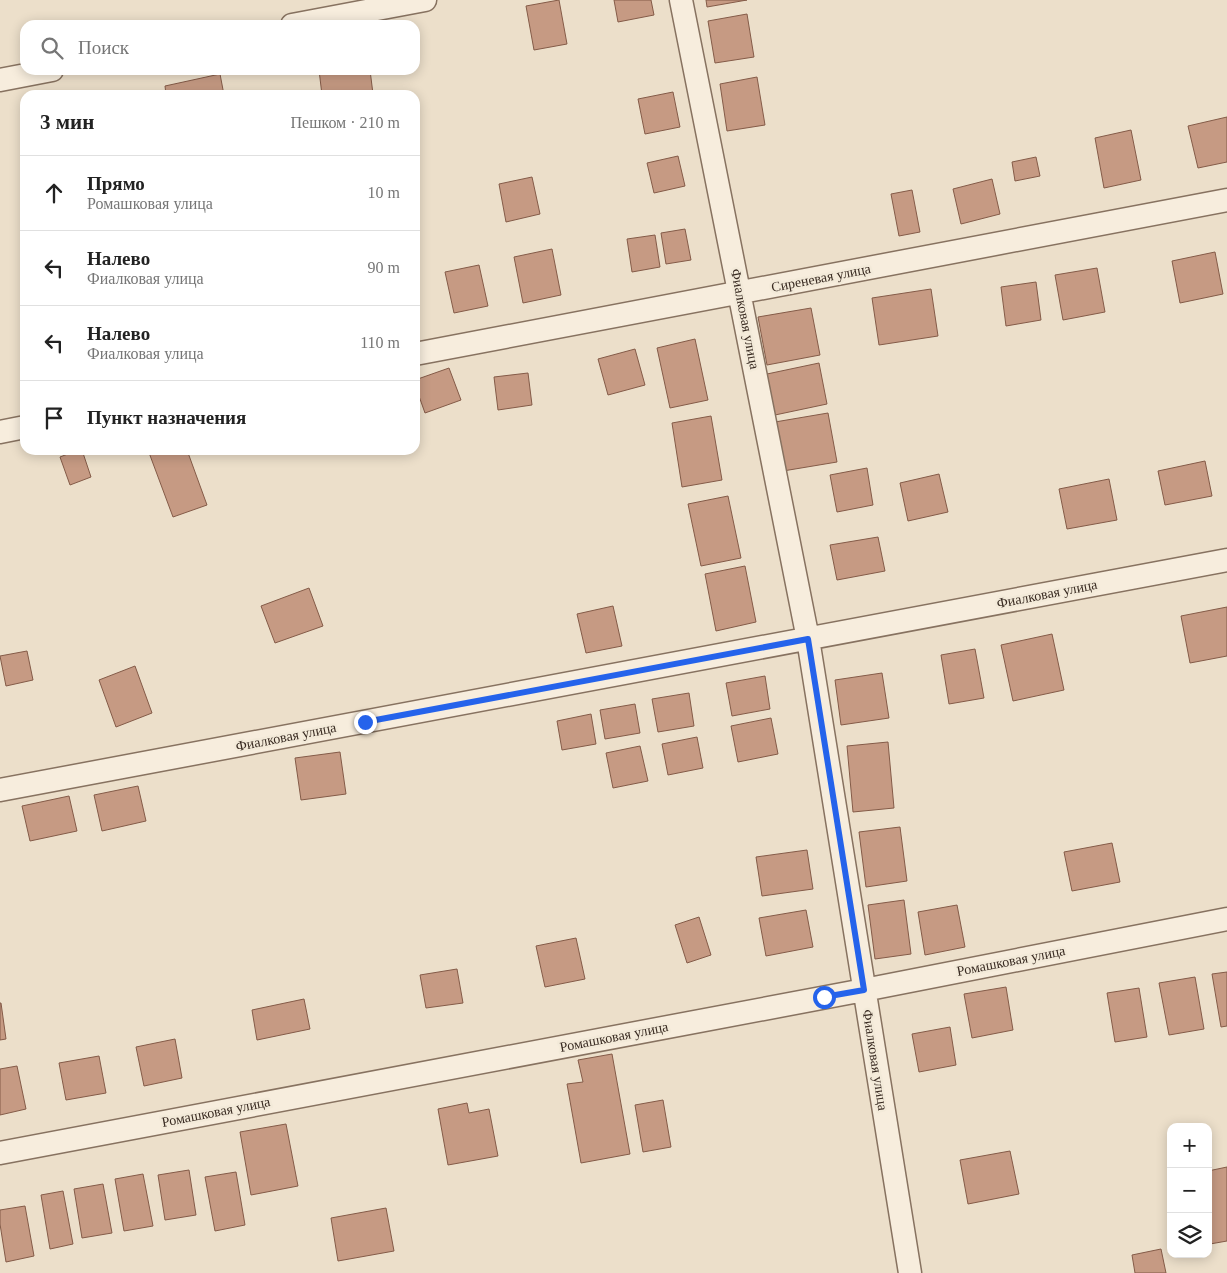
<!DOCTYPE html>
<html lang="ru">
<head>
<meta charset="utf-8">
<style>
	:root { --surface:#fff; --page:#f6f6f6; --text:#222; --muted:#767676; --line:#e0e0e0 }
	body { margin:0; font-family:"Times New Roman",serif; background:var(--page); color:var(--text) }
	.controls { position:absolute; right:15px; bottom:15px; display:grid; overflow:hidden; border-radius:10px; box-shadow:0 2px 12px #0003 }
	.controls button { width:45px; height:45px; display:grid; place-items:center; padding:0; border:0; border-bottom:1px solid var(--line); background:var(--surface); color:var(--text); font:25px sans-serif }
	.stop { position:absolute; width:15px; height:15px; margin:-11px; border:4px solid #2563eb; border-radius:50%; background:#fff }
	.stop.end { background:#2563eb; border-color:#fff; box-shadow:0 1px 5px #0008 }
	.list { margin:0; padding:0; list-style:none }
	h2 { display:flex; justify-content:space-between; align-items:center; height:65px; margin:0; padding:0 20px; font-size:21px }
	h2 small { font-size:16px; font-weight:400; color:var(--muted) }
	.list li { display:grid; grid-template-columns:32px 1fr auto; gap:15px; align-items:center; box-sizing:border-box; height:75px; padding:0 20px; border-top:1px solid var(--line) }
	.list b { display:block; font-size:19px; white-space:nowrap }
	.list p { margin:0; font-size:16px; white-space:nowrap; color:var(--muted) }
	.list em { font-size:16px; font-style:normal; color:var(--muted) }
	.icon { flex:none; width:28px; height:28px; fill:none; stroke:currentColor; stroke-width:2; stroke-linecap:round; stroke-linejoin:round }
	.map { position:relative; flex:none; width:1227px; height:1273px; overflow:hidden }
	.search { position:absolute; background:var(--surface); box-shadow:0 2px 12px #0003; left:20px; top:20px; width:400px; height:55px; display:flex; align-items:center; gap:12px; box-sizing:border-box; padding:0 18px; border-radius:15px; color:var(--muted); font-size:19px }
	.panel { position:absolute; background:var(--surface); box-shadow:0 2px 12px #0003; left:20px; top:90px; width:400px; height:365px; border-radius:15px }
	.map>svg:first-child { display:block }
</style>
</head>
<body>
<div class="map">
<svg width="1227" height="1273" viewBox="0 0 1227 1273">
	<rect width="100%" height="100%" fill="#ecdfca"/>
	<path fill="#c69a83" stroke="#845b48" d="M559,0L567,44L534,50L526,6Z
		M614,0H651L654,15L618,22Z
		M706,0H747L707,7Z
		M747,14L754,57L715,63L708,21Z
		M319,70H370L373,94L364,95H322Z
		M220,74L224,95H166L165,86Z
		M757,77L765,125L727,131L720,84Z
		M673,92L680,127L645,134L638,99Z
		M1227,117V162L1198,168L1188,126Z
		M1131,130L1141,180L1104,188L1095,138Z
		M678,156L685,186L654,193L647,163Z
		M1036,157L1040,176L1015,181L1012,162Z
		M532,177L540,214L506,222L499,184Z
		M992,179L1000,214L961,224L953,189Z
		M912,190L920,232L899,236L891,194Z
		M685,229L691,260L666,264L661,233Z
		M655,235L660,267L632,272L627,239Z
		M552,249L561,295L523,303L514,257Z
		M1215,252L1223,294L1180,303L1172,261Z
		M479,265L488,306L454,313L445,272Z
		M1097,268L1105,312L1063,320L1055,275Z
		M1036,282L1041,320L1006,326L1001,287Z
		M931,289L938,336L879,345L872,298Z
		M811,308L820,355L767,365L758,317Z
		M695,339L708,400L670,408L657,348Z
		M635,349L645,385L608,395L598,359Z
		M819,363L827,404L775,415L767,374Z
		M449,368L461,400L425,413L415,385V380Z
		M528,373L532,405L498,410L494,377Z
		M828,413L837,462L783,471L775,422Z
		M711,416L722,480L682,487L672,423Z
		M78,450H82L91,477L70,485L60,457Z
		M148,450H187L207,505L173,517Z
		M1205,461L1212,496L1165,505L1158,471Z
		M867,468L873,505L837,512L830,475Z
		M939,474L948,512L908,521L900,483Z
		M1109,479L1117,520L1067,529L1059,489Z
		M728,496L741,558L701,566L688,504Z
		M878,537L885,571L837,580L830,545Z
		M745,566L756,622L716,631L705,574Z
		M309,588L323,626L275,643L261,606Z
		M613,606L622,646L586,653L577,614Z
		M1227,607V656L1190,663L1181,616Z
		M1052,634L1064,690L1013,701L1001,645Z
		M975,649L984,698L949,704L941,655Z
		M27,651L33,680L6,686L0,656Z
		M135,666L152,713L116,727L99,680Z
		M882,673L889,718L841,725L835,680Z
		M765,676L770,709L732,716L726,683Z
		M689,693L694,726L658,732L652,699Z
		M635,704L640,733L605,739L600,710Z
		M591,714L596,744L562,750L557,721Z
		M771,718L778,754L738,762L731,726Z
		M697,737L703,768L668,775L662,744Z
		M888,742L894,808L853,812L847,746Z
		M640,746L648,781L613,788L606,753Z
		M340,752L346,794L301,800L295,758Z
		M138,786L146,821L102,831L94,795Z
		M69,796L77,831L30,841L22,806Z
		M900,827L907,881L866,887L859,832Z
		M1112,843L1120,882L1072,891L1064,852Z
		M807,850L813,889L762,896L756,857Z
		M904,900L911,954L875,959L868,905Z
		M957,905L965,947L925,955L918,912Z
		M806,910L813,947L766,956L759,918Z
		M699,917L711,955L687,963L675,925Z
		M576,938L585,979L545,987L536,946Z
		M457,969L463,1003L426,1008L420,975Z
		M1227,972V1026L1221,1027L1212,974Z
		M1195,977L1204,1029L1169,1035L1159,983Z
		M1006,987L1013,1030L972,1038L964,994Z
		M1139,988L1147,1037L1115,1042L1107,993Z
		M304,999L310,1029L257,1040L252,1010Z
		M0,1003H1L6,1039L0,1040Z
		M950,1027L956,1065L919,1072L912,1034Z
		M175,1039L182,1078L144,1086L136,1047Z
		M612,1054L630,1154L581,1163L567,1084L583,1082L578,1060Z
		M99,1056L106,1093L66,1100L59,1063Z
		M17,1066L26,1109L0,1115V1069Z
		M663,1100L671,1147L643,1152L635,1105Z
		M467,1103L469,1113L489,1109L498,1156L448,1165L438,1109Z
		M286,1124L298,1186L251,1195L240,1132Z
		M1010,1151L1019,1194L968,1204L960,1160Z
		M1227,1167V1241L1210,1244L1208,1233V1171Z
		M189,1170L196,1215L165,1220L158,1175Z
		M236,1172L245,1225L215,1231L205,1177Z
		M143,1174L153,1226L124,1231L115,1179Z
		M103,1184L112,1233L82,1238L74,1189Z
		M63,1191L73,1244L50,1249L41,1195Z
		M25,1206L34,1256L6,1262L0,1224V1210Z
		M386,1208L394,1251L338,1261L331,1218Z
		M1161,1249L1166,1273H1135L1132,1255Z"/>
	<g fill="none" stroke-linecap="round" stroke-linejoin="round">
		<defs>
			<path id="street" d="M681,0L808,639L910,1273
				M292,25L425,0
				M0,80L52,70
				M415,354L1227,200
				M0,432L25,427
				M0,790L1227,560
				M0,1153L864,990L1227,919"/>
		</defs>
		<use href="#street" stroke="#877260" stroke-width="25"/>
		<use href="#street" stroke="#f7eddd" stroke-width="22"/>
	</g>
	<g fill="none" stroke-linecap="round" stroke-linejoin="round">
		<path stroke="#2563eb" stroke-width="6" d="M365,722L808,639L864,990L824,997"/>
	</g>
	<g text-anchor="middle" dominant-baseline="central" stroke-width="5" stroke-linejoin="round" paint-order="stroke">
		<g font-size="14" fill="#392b22" stroke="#f3ead9">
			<text transform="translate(821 278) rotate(-11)">Сиреневая улица</text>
			<text transform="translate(745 319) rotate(79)">Фиалковая улица</text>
			<text transform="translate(1047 594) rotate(-11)">Фиалковая улица</text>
			<text transform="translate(286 737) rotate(-11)">Фиалковая улица</text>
			<text transform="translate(1011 961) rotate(-11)">Ромашковая улица</text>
			<text transform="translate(614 1037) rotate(-11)">Ромашковая улица</text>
			<text transform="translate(875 1060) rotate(81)">Фиалковая улица</text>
			<text transform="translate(216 1112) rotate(-11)">Ромашковая улица</text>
		</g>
	</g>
</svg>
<div class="controls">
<button>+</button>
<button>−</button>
<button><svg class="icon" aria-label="layers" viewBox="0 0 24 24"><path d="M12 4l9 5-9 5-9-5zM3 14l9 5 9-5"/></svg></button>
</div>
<div class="stop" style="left:824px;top:997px"></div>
<div class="stop end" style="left:365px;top:722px"></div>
<div class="search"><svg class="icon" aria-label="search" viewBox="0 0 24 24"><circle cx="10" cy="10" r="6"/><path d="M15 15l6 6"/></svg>Поиск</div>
<section class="panel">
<h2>3 мин<small>Пешком · 210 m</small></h2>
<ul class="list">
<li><svg class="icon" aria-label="ahead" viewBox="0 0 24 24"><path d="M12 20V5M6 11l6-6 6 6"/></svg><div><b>Прямо</b><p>Ромашковая улица</p></div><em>10 m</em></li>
<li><svg class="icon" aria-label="left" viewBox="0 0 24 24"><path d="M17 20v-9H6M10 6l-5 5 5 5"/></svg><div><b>Налево</b><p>Фиалковая улица</p></div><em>90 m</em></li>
<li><svg class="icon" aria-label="left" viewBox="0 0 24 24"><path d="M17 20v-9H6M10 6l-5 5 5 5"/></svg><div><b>Налево</b><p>Фиалковая улица</p></div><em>110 m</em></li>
<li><svg class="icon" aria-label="arrive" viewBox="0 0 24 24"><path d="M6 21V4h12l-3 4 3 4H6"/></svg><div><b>Пункт назначения</b></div></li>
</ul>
</section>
</div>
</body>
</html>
